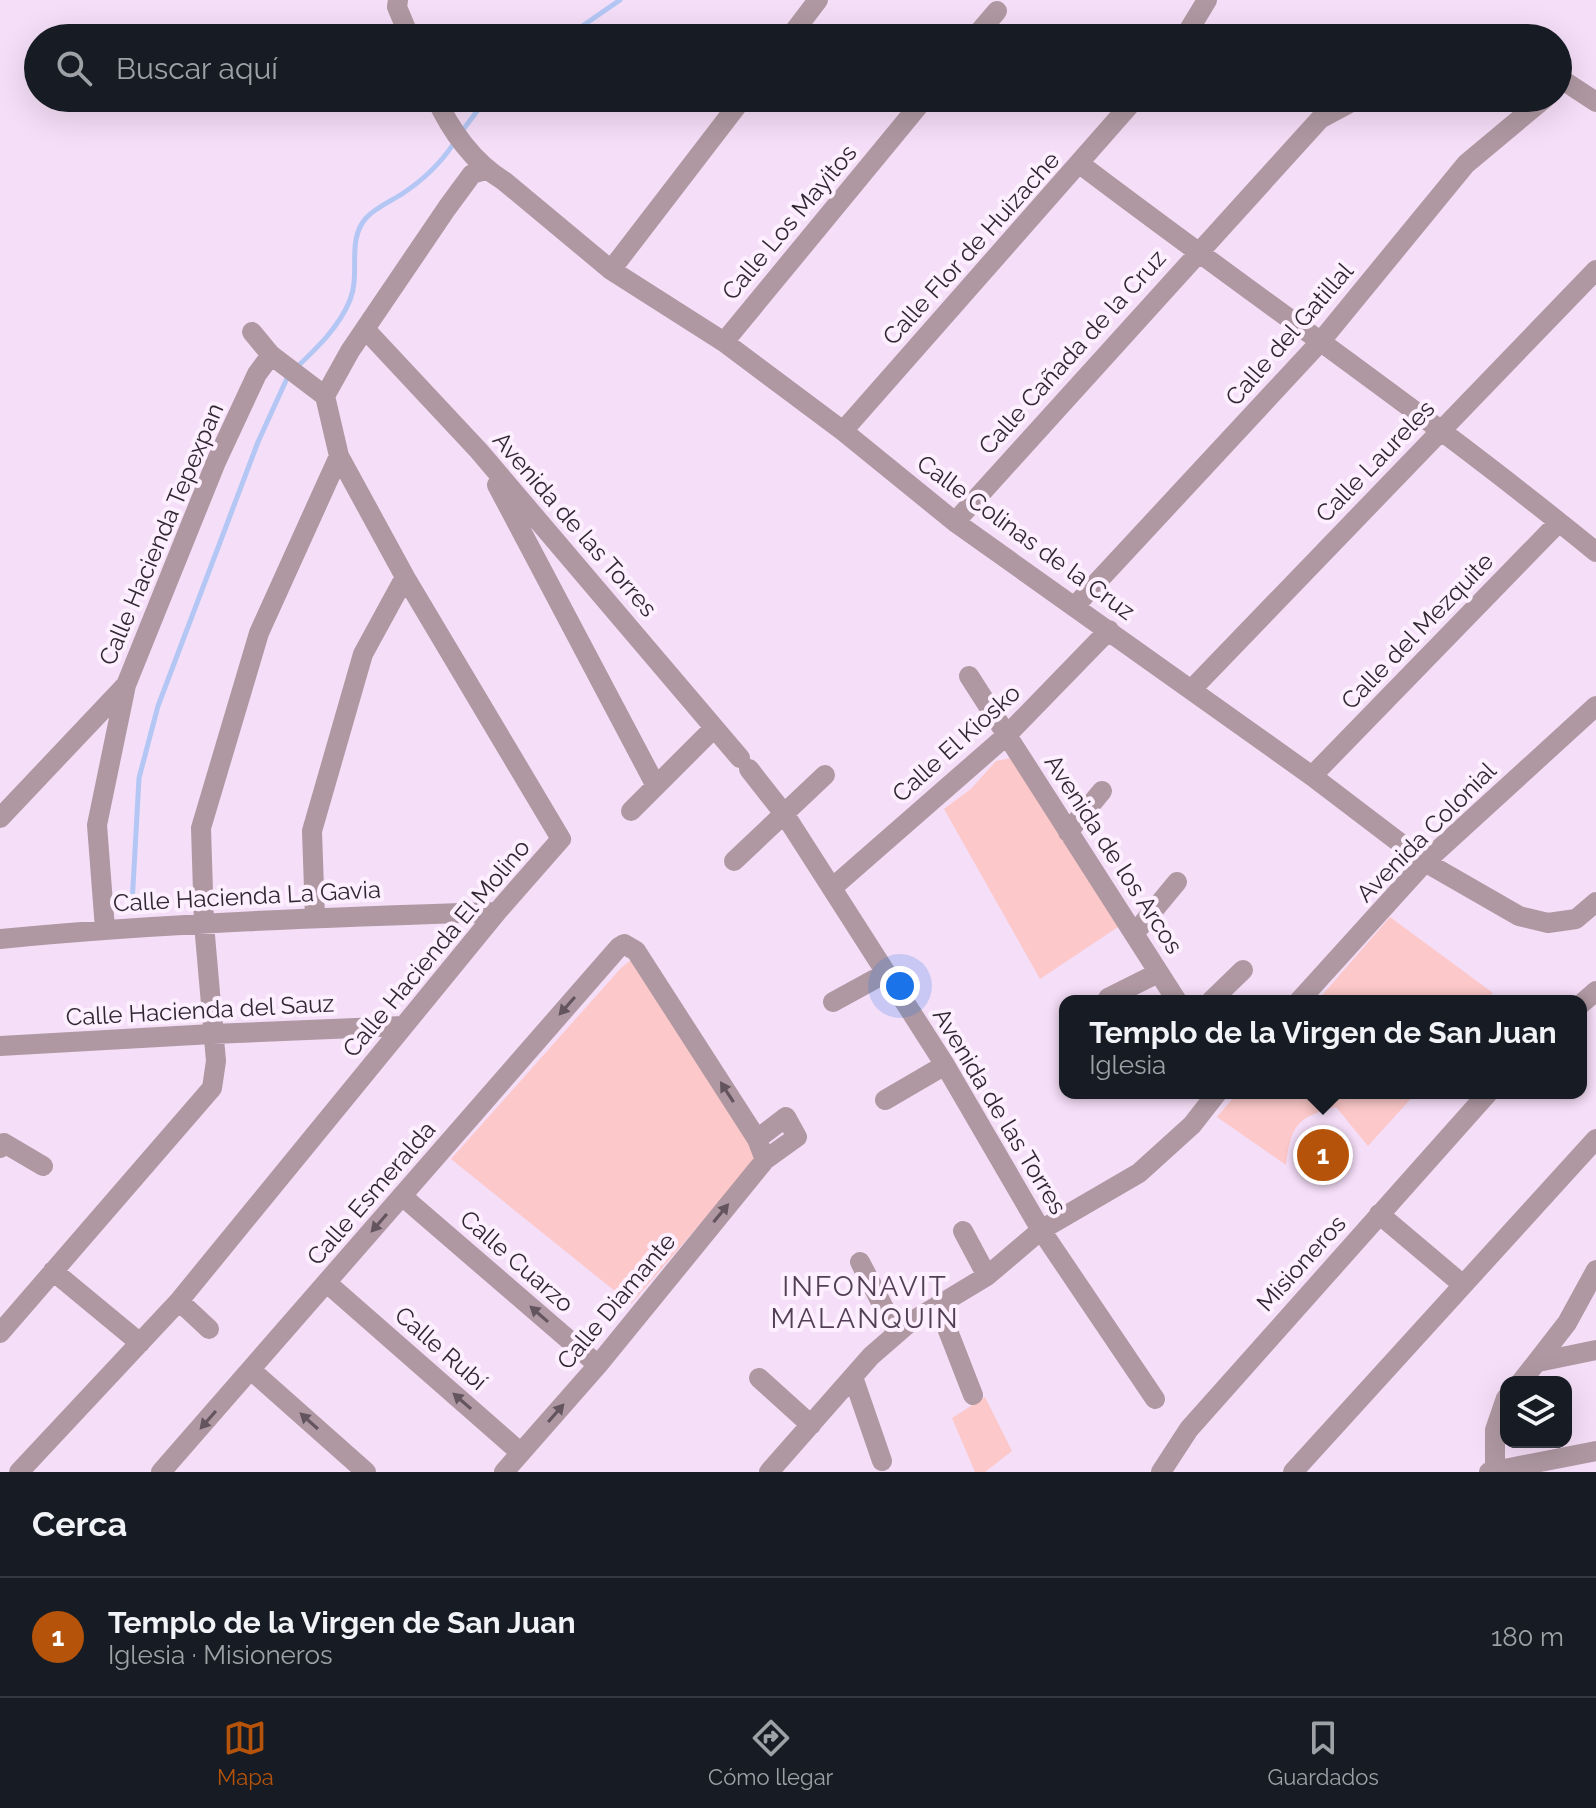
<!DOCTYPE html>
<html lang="es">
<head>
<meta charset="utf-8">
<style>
	:root { --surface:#171b24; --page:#20242c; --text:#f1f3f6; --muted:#9ea1a6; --line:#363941; --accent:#b45309 }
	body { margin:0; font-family:Raleway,sans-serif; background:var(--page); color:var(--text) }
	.controls { position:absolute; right:24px; bottom:24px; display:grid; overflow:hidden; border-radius:16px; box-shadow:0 8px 32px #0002 }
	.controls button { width:72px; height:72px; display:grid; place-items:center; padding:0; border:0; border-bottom:2px solid var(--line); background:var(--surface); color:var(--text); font:40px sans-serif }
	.you { position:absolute; left:900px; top:986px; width:28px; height:28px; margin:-20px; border:6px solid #fff; border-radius:50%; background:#1a73e8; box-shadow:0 0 0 12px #1a73e833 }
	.badge { display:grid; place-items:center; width:52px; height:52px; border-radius:50%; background:var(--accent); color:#fff; font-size:26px; font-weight:700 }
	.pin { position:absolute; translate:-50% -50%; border:4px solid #fff; box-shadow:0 2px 8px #0006 }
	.popup { position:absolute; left:1059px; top:995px; width:528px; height:104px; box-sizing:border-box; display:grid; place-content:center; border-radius:16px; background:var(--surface); filter:drop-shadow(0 2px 6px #0005); font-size:26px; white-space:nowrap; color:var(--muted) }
	.popup b { font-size:30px; color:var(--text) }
	.popup::after { content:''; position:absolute; left:50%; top:100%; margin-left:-16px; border:16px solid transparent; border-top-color:var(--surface) }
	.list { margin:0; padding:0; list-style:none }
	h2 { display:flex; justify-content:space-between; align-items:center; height:104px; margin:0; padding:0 32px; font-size:34px }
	h2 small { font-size:26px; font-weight:400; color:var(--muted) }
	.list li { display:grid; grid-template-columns:52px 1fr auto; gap:24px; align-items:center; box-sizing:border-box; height:120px; padding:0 32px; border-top:2px solid var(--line) }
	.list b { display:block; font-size:30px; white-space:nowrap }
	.list p { margin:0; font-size:26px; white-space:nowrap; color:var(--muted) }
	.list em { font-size:26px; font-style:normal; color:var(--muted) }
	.icon { flex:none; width:44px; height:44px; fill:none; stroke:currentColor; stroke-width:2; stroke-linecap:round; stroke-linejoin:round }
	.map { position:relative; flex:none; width:1596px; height:1472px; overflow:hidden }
	.search { position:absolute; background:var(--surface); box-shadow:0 8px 32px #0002; left:24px; right:24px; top:24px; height:88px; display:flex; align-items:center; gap:20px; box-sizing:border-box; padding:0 28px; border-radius:44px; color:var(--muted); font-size:30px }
	.sheet { height:224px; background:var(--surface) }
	nav { display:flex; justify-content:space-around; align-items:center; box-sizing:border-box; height:112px; border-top:2px solid var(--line); background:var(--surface); font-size:22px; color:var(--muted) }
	nav a { display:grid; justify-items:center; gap:4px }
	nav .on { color:var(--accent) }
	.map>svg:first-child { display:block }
</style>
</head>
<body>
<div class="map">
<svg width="1596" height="1472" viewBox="0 0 1596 1472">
	<rect width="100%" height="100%" fill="#f5def8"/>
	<path fill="#fcc8c9" d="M1011,758L1121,925L1040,979L944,809L971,789L996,761Z
		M1390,917L1493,993L1485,1001H1317Z
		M632,959L744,1133L756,1159L631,1304L451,1159L621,968Z
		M1237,1093H1416L1368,1146L1336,1107C1297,1117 1291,1125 1286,1165L1217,1117Z
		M985,1397L1012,1451L985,1472H975L952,1418Z"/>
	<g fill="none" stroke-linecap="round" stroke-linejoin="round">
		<path stroke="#b4c7f4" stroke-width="5" d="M565,38L620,0
			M462,131L487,98
			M297,367C317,348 339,327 350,300C361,273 346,241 366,218C375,208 391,201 402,194C423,180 441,163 454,143
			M132,905L139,778L158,706L258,442L289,374"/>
		<path stroke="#af98a2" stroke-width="20" d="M398,0L397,7L410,38
			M789,38L818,0
			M974,38L997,11
			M1184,38L1207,0
			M1485,38L1496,35L1504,38
			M1558,77L1596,102
			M436,98C450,130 474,163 504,181L611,270L724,342L843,431L955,522L1312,776L1425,862L1519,916L1548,923L1576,919L1596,902
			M1080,164C1251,294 1430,416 1596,552
			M611,270L743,98
			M365,329L479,451L740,758
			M724,342L925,98
			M325,396L350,351L447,208L472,174L486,170
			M843,431L1136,98
			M497,485L656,786
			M955,522L1320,119L1359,98
			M1074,607L1321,341L1466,164L1545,98
			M969,676L1177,1001
			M1192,689L1596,270
			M749,769L785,815L945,1065L1041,1230L1155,1399
			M1312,776L1559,522
			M631,811L714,728
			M0,818L126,685
			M1068,832L1102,791
			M734,861L825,775
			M832,888L1007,735L1109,630
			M315,918L312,831L363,654L405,577
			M105,929L97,825L126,685L216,462L257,374L271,355
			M1134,934L1177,882
			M0,939C165,923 331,917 497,912
			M1108,998L1158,973
			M1211,1001L1243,970
			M1299,1001L1425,862L1596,706
			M833,1002L886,973
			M1581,1004L1596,991
			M0,1046L212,1034L403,1026
			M885,1100L945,1065
			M0,1148L4,1143L43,1166
			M402,1196L598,1365
			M1379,1214L1462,1284
			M963,1231L987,1276
			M860,1262L897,1333
			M53,1271L140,1343
			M327,1283L521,1453
			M179,1301L209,1329
			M938,1305L973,1395
			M0,1333L212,1088L216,1061L204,924L201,828L259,633L339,456
			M1538,1362L1596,1350
			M251,1370L366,1472
			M853,1377L882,1461
			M759,1378L811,1425
			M1521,1382L1567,1323L1596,1270
			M19,1472L179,1301L497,912L561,839L405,577L339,456L325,396L271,355L252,332
			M161,1472L619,947L624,944L636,951L757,1139L765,1160
			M504,1472L598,1365L765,1160L797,1137L786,1117L757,1139
			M769,1472L871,1356L909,1323L987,1276L1041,1230L1139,1173L1192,1125L1217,1093
			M1161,1472L1189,1429L1488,1093
			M1293,1472L1596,1139
			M1489,1472L1596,1451
			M1495,1472V1430L1506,1398"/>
	</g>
	<defs><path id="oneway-solid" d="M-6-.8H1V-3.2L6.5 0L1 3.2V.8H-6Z" transform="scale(2)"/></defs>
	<g fill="#63545e">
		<use href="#oneway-solid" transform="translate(567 1006) rotate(131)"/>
		<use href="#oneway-solid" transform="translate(727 1092) rotate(-123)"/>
		<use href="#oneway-solid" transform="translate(721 1213) rotate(-51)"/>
		<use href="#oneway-solid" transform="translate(379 1223) rotate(131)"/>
		<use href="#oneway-solid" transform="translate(539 1314) rotate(-139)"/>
		<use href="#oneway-solid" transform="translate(462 1401) rotate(-139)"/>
		<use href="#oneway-solid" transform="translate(556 1413) rotate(-49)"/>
		<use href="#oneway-solid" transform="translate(208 1420) rotate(131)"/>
		<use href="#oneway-solid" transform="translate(309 1421) rotate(-138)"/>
	</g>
	<g text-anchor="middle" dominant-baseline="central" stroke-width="8" stroke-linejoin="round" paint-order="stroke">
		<g font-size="24" fill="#302731" stroke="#fdefff">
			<text transform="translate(789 222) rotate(-50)">Calle Los Mayitos</text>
			<text transform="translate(971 248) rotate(-48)">Calle Flor de Huizache</text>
			<text transform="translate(1289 334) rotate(-49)">Calle del Gatillal</text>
			<text transform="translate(1072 352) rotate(-48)">Calle Cañada de la Cruz</text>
			<text transform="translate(1375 461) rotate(-46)">Calle Laureles</text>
			<text transform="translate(575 524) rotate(49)">Avenida de las Torres</text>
			<text transform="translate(161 534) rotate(-67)">Calle Hacienda Tepexpan</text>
			<text transform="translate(1026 537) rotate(36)">Calle Colinas de la Cruz</text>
			<text transform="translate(1417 631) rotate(-46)">Calle del Mezquite</text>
			<text transform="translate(956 743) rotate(-42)">Calle El Kiosko</text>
			<text transform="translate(1426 832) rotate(-45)">Avenida Colonial</text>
			<text transform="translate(1114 854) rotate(57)">Avenida de los Arcos</text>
			<text transform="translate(247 896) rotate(-3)">Calle Hacienda La Gavia</text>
			<text transform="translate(436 948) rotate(-50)">Calle Hacienda El Molino</text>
			<text transform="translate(200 1010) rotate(-3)">Calle Hacienda del Sauz</text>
			<text transform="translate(1000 1111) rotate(59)">Avenida de las Torres</text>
			<text transform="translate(371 1193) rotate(-49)">Calle Esmeralda</text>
			<text transform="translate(517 1261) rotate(41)">Calle Cuarzo</text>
			<text transform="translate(1301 1263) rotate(-48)">Misioneros</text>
			<text transform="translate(616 1301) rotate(-50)">Calle Diamante</text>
			<text transform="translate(441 1348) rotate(41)">Calle Rubí</text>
		</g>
		<g font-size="28" letter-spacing="2" fill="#523f55" stroke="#fdefff">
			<text x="865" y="1286">INFONAVIT<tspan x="865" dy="32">MALANQUIN</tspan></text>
		</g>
	</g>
</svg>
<div class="controls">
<button><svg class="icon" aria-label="layers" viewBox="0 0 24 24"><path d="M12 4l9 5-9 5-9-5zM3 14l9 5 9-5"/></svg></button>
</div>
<div class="you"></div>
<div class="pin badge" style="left:1323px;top:1155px">1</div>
<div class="popup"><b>Templo de la Virgen de San Juan</b>Iglesia</div>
<div class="search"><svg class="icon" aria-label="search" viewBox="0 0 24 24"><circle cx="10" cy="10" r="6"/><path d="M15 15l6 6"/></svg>Buscar aquí</div>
</div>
<section class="sheet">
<h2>Cerca<small></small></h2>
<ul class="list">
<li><span class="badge">1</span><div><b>Templo de la Virgen de San Juan</b><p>Iglesia · Misioneros</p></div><em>180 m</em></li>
</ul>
</section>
<nav>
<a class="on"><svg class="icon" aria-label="map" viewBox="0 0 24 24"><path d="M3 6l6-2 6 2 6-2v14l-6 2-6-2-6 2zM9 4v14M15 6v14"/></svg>Mapa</a>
<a><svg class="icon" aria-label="directions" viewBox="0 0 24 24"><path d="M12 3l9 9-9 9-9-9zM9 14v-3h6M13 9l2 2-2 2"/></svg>Cómo llegar</a>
<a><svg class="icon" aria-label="saved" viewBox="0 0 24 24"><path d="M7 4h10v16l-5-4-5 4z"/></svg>Guardados</a>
</nav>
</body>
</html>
